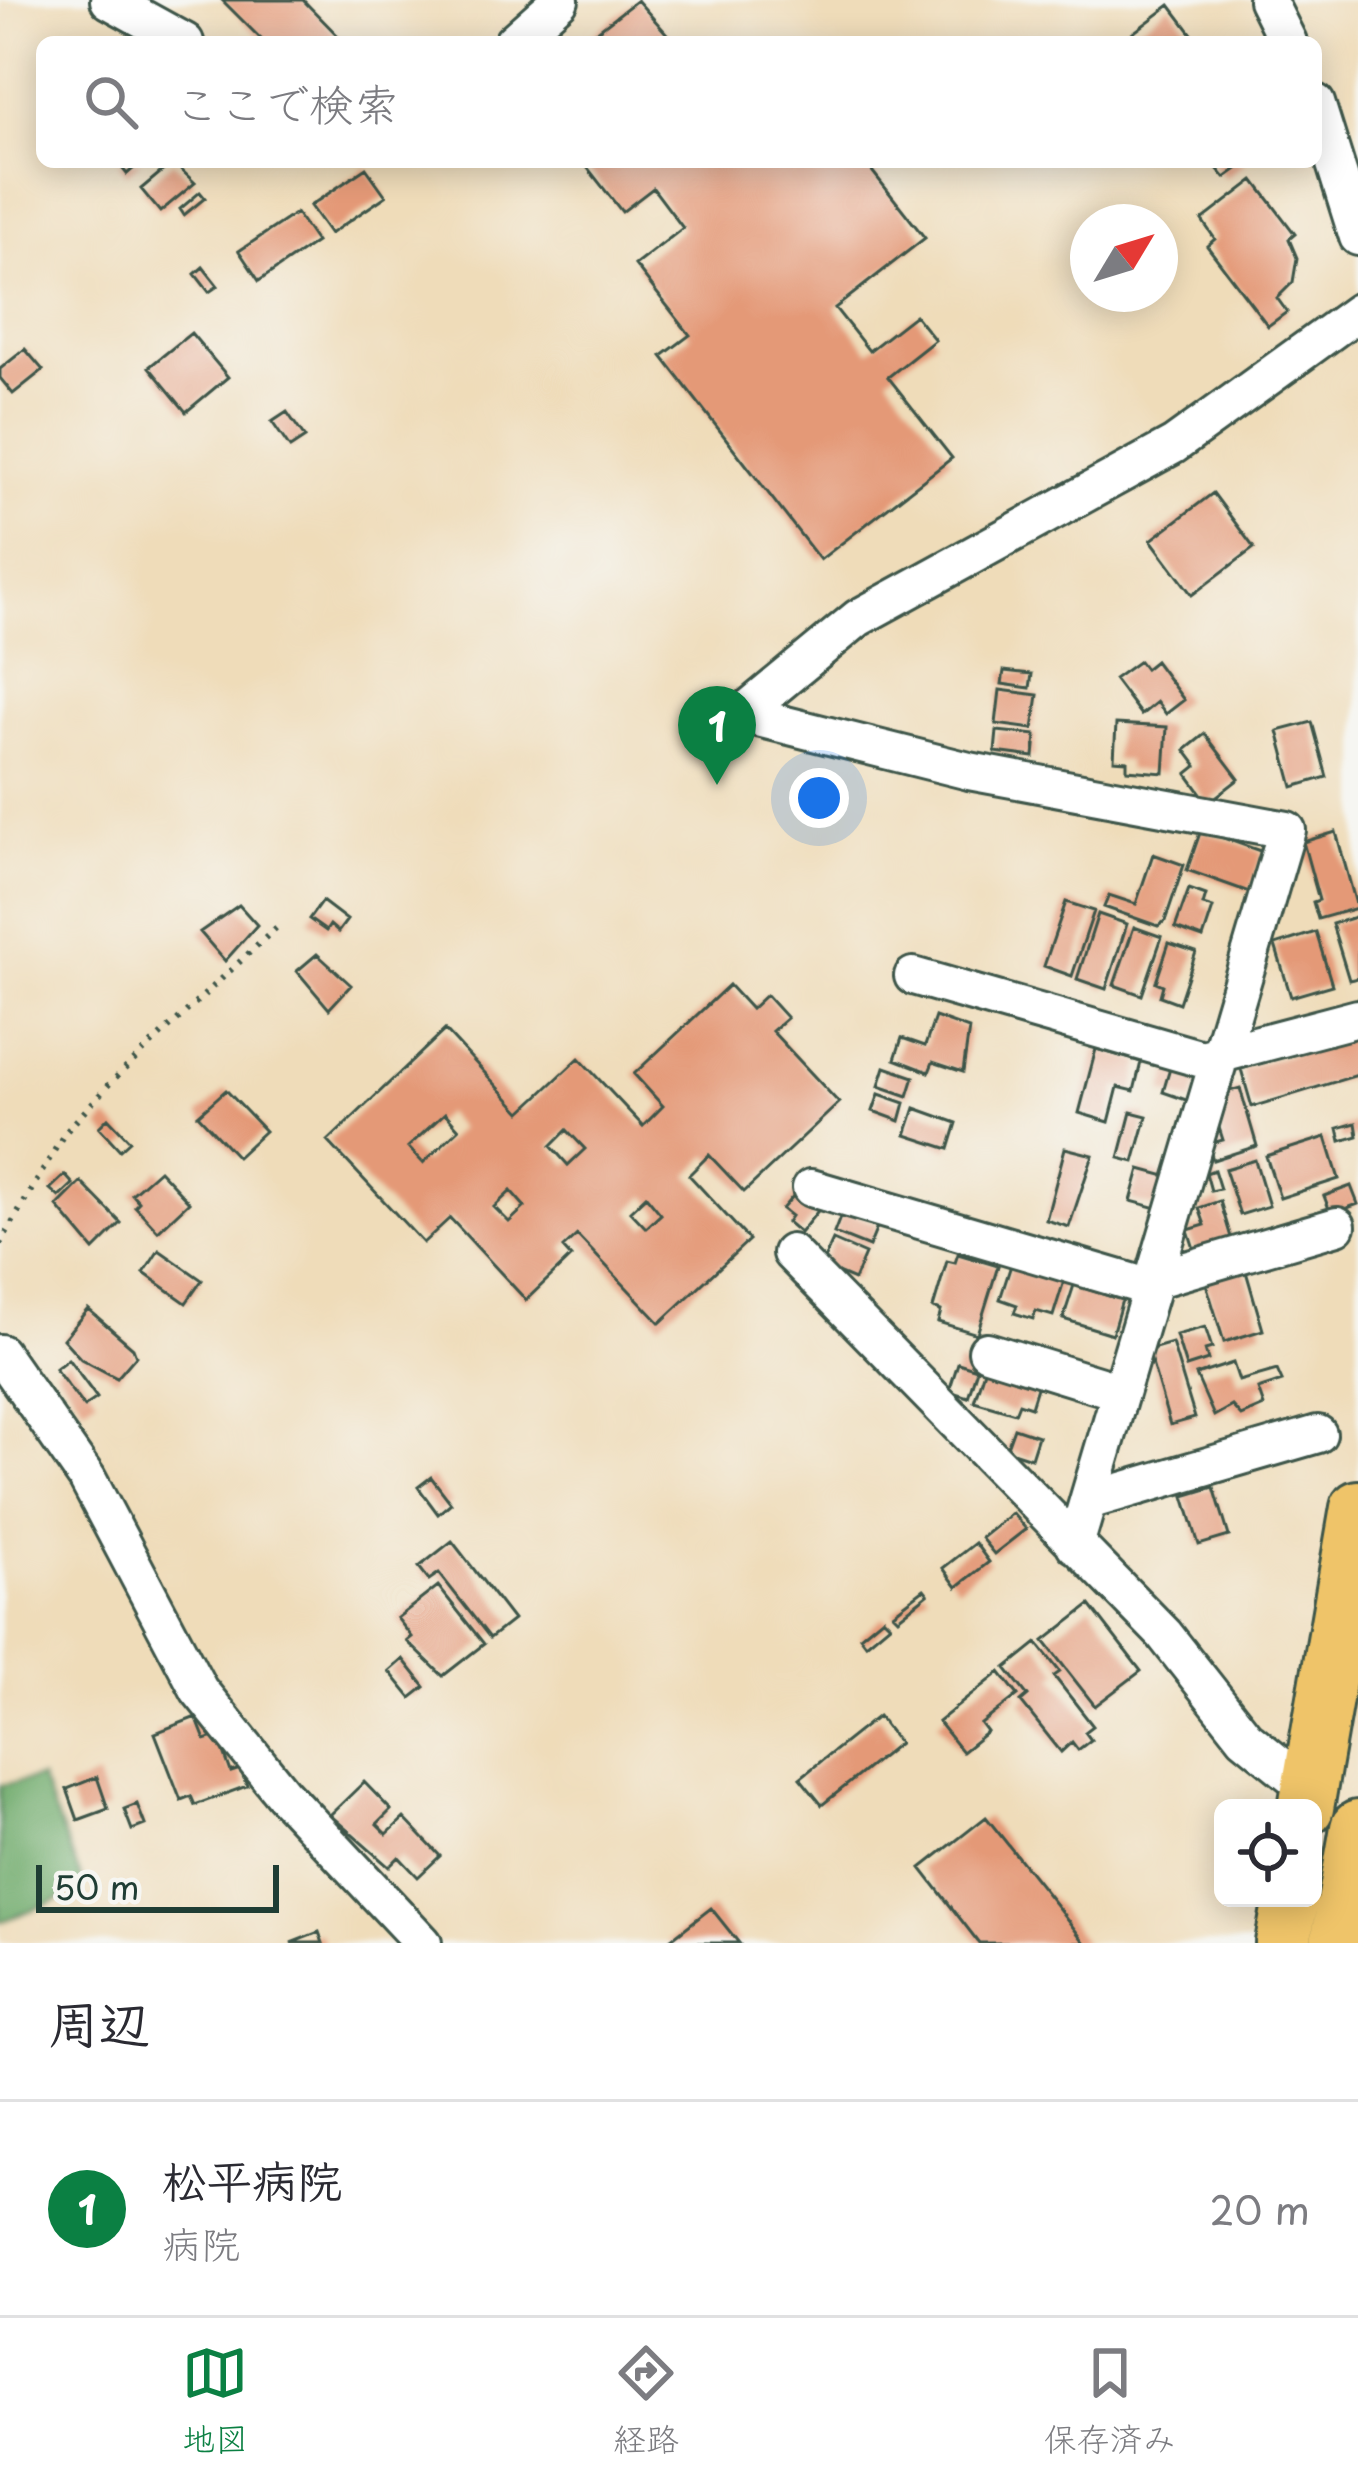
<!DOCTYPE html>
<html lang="ja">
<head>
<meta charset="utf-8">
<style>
	:root { --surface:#fff; --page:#f2f2f3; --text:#2b2b33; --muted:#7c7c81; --line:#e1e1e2; --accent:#0b8043 }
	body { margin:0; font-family:"Playpen Sans","Klee One",sans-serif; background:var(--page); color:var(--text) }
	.controls { position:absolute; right:36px; bottom:36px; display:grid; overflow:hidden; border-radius:18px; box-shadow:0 6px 30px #0003 }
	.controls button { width:108px; height:108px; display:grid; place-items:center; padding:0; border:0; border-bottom:3px solid var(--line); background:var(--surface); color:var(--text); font:60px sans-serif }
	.compass { position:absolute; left:1070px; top:204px; width:108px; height:108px; border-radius:50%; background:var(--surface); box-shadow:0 6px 30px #0003; rotate:52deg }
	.scale { position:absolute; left:36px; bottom:30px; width:243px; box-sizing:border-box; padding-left:12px; border:6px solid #1f3d34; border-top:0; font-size:33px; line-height:42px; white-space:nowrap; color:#1f3d34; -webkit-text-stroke:9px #f6f6f2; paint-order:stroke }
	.you { position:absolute; left:819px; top:798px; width:42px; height:42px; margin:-30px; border:9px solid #fff; border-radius:50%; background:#1a73e8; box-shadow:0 0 0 18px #1a73e833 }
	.badge { display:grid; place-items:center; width:78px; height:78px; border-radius:50%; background:var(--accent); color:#fff; font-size:39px; font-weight:700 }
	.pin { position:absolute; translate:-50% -99px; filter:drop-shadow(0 3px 6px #0008) }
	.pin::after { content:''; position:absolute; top:63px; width:42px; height:36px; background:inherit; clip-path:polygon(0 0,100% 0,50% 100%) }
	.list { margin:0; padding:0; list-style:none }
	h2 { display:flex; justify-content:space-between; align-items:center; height:156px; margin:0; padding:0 48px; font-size:51px }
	h2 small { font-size:39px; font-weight:400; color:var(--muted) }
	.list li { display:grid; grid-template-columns:78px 1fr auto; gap:36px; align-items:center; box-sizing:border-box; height:216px; padding:0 48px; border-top:3px solid var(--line) }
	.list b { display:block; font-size:45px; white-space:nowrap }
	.list p { margin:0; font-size:39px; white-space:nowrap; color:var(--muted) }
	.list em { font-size:39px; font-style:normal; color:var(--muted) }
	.icon { flex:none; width:66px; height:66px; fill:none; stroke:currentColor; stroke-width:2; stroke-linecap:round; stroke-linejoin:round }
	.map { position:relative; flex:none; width:1358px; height:1943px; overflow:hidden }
	.search { position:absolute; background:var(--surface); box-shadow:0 6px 30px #0003; left:36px; right:36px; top:36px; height:132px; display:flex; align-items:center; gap:30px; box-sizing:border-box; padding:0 42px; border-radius:18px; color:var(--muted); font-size:45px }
	.sheet { height:372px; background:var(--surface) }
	nav { display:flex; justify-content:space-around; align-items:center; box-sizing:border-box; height:168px; border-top:3px solid var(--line); background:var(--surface); font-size:33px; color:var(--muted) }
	nav a { display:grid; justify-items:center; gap:6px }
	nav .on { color:var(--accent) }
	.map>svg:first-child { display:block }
</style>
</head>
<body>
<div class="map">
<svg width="1358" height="1943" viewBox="0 0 1358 1943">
	<rect width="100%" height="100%" fill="#f6f6f2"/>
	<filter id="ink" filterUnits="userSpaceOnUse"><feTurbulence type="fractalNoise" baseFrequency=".00833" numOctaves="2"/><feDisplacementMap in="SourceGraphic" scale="24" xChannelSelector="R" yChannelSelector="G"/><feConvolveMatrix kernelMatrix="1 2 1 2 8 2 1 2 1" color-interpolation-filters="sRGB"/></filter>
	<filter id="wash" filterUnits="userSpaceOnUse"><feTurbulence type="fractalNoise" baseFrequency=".004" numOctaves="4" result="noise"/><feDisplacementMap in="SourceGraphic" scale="48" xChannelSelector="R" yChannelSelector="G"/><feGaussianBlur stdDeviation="2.7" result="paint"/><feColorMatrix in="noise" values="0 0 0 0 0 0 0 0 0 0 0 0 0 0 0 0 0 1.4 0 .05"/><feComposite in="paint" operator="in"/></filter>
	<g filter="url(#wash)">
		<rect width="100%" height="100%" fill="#efdcb9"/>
		<path fill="#6eaa6a" stroke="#46744f" stroke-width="3" d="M40,1778L83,1883L58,1900L0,1922V1785Z"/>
		<g id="blocks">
			<path fill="#e49977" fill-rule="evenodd" d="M222,0H303L344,42H264Z
				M637,0L674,42H583Z
				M1170,5L1198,42H1121Z
				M117,162H141L127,174Z
				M173,162L195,183L160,212L141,189Z
				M583,162H865L925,238L835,308L869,351L915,315L935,340L888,377L952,458L820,560L662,356L690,335L635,265L683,228L653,188L622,212Z
				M1212,162H1247L1225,178Z
				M366,168L386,196L330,234L310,206Z
				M1254,180L1295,234L1289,239L1297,258L1293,282L1277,298L1287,312L1268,326L1207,246L1215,239L1202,220Z
				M200,192L205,198L184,215L180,209Z
				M296,213L316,242L259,281L239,251Z
				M203,267L218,286L209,292L195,274Z
				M191,333L228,377L186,412L149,367Z
				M25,349L43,370L13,394L0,378V369Z
				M287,412L305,438L290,448L272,422Z
				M1213,493L1254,548L1192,595L1151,540Z
				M1139,661L1145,669L1155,661L1184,700L1166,714L1157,702L1141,715L1114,679Z
				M1004,671L1032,674L1030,688L1002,684Z
				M1000,690L1038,695L1033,729L996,724Z
				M1312,722L1327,777L1293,787L1278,731Z
				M1116,724L1167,727L1164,773L1127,770V761L1114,760Z
				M997,731L1036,735L1034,757L995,752Z
				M1205,734L1239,779L1208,803L1187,774L1197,766L1185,750Z
				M1201,830L1263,852L1249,892L1187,870Z
				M1336,832L1357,908L1318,919L1313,902L1319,900L1303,842Z
				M1153,854L1184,865L1165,921L1158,926L1104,907L1109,895L1136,904Z
				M1189,889L1206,895L1203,905L1213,908L1203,938L1175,928Z
				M322,901L347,920L338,932L330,925L326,931L309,919Z
				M1066,902L1094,911L1072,976L1044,966Z
				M239,905L257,925L225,961L200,932Z
				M1098,914L1127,924L1106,989L1077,979Z
				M1358,916V978L1349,980L1332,924Z
				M1134,927L1162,937L1142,995L1114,985Z
				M1316,932L1332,985L1291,997L1275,945Z
				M1169,943L1196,952L1179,1003L1160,996L1163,985L1156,982Z
				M317,954L351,985L329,1009L297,971Z
				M729,985L751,1009L766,995L787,1018L772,1031L839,1103L744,1192L709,1155L689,1175L749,1240L660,1323L577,1235L563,1248L571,1257L526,1300L450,1218L423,1243L328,1141L445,1030L521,1112L579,1058L643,1126L663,1106L634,1074ZM445,1113L459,1129L423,1163L408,1147ZM567,1130L585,1149L568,1165L551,1146ZM511,1191L525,1207L509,1222L494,1207ZM646,1196L661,1214L646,1228L630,1211Z
				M935,1017L969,1029L963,1072L933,1062L929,1072L895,1059L902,1038L925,1046Z
				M1358,1034V1075L1252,1107L1241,1069Z
				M1096,1049L1141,1062L1134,1091L1118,1087L1109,1122L1079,1113Z
				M1171,1065L1201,1076L1192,1102L1163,1092Z
				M885,1067L914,1077L908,1096L879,1086Z
				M1240,1088L1257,1146L1213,1160L1208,1144L1223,1140L1214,1112L1224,1109L1219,1094Z
				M226,1090L265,1131L237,1157L198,1115Z
				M879,1094L905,1103L900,1121L873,1111Z
				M915,1108L957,1123L949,1149L906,1135Z
				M1131,1112L1147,1116L1134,1162L1119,1158Z
				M108,1118L130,1141L120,1150L99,1127Z
				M1356,1123L1358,1136L1341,1141L1338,1128Z
				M1326,1137L1339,1179L1280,1198L1266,1156Z
				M1065,1148L1093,1155L1069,1227L1046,1220Z
				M1255,1160L1269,1206L1240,1215L1225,1169Z
				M1140,1169L1166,1176L1157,1208L1131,1201Z
				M159,1170L189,1202L158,1231L135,1206L139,1202L132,1194Z
				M1214,1170L1220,1189L1211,1191L1206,1173Z
				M65,1175L73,1184L59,1197L50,1189Z
				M81,1182L121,1223L94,1250L57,1206Z
				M1351,1186L1358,1204L1331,1214L1324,1196Z
				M799,1189L821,1207L800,1233L787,1222L791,1216L782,1209Z
				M1220,1201L1233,1244L1196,1255L1188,1230L1205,1225L1199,1208Z
				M843,1210L878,1225L869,1247L834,1233Z
				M833,1240L865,1254L854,1280L821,1266Z
				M159,1250L202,1280L186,1303L144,1273Z
				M958,1254L998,1266L977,1334L938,1322L941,1311L933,1308L947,1261L955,1263Z
				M1011,1265L1064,1281L1053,1316L1036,1311L1033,1319L1014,1313L1017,1305L1000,1299Z
				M1245,1268L1263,1330L1224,1342L1205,1280Z
				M1074,1285L1122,1300L1112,1334L1063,1319Z
				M88,1309L133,1348L136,1356L117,1378L81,1359L63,1339Z
				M1205,1327L1212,1348L1205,1350L1208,1360L1186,1367L1176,1335Z
				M1172,1343L1195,1418L1170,1425L1148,1350Z
				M68,1359L97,1398L84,1407L55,1369Z
				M958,1363L977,1369L968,1397L949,1391Z
				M1233,1363L1239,1381L1277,1370L1282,1381L1258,1389L1264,1406L1241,1416L1232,1406L1214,1416L1196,1375Z
				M986,1364L1039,1381L1031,1407L1019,1403L1015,1413L974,1401Z
				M1014,1428L1038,1436L1031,1458L1006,1450Z
				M431,1477L451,1503L438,1514L418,1487Z
				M1214,1487L1229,1536L1199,1545L1184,1496Z
				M1012,1513L1026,1529L994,1554L981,1538Z
				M452,1541L513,1620L490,1638L439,1573L429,1580L419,1567Z
				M975,1543L989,1562L957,1587L943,1568Z
				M438,1586L484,1644L443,1676L407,1641L412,1637L397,1618Z
				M924,1589L928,1594L898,1618L893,1613Z
				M1090,1605L1141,1671L1095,1706L1044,1641Z
				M883,1617L890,1624L866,1644L860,1636Z
				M1037,1643L1060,1672L1054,1676L1093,1726L1085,1732L1091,1740L1078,1750L1072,1742L1061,1752L1021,1702L1028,1696L1006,1668Z
				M403,1659L425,1687L411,1698L389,1671Z
				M1000,1672L1018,1695L981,1724L987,1732L962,1752L938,1722Z
				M878,1716L899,1743L822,1805L800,1778Z
				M196,1717L205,1740L218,1736L231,1772L240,1769L247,1786L195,1805L191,1796L181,1800L155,1733Z
				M97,1777L108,1809L78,1820L67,1789Z
				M364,1782L391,1810L377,1824L387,1834L404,1818L440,1856L418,1877L399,1857L389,1867L330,1815Z
				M137,1804L145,1825L132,1830L124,1809Z
				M986,1817L1060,1910L1085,1943H979L921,1868Z
				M711,1908L739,1943H666Z
				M319,1932L323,1943H291Z"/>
		</g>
	</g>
	<g filter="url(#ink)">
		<use href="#blocks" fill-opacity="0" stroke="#3e5548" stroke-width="3"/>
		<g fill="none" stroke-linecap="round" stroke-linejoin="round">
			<defs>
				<path id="minor" d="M109,0L185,42
					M1267,0L1288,42
					M513,42L560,0
					M1316,103L1358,237
					M742,714L969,771L1287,830L1075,1545
					M742,714L858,618L1174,445L1358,312
					M913,976L1202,1059L1358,1018
					M811,1188L1151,1288
					M791,1253L1164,1634L1245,1737L1309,1789
					M1153,1280L1337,1226
					M987,1351L1120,1392
					M0,1353L87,1478L199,1690L283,1794L423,1943
					M1088,1501L1318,1434"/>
				<path id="highway" d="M1306,1808L1358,1508
					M1283,1943L1291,1898
					M1338,1943L1358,1828"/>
			</defs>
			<use href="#minor" stroke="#3e5548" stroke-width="42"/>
			<use href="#highway" stroke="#3e5548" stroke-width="60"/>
			<path stroke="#3e5548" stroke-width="6" stroke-dasharray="3 9" stroke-linecap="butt" d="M0,1244L64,1134L113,1080L278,926"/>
			<use href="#minor" stroke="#fff" stroke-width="36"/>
			<use href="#highway" stroke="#efc469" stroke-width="54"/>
		</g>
	</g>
</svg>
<div class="controls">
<button><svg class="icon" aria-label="locate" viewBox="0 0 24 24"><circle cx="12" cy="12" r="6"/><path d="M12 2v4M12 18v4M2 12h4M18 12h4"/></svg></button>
</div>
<svg class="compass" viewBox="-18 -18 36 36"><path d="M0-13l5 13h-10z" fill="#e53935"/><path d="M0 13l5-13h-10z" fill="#7c7c81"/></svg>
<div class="scale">50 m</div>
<div class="you"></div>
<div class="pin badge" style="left:717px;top:785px">1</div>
<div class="search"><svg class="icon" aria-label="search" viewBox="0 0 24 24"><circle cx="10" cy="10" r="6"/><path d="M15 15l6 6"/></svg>ここで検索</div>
</div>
<section class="sheet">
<h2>周辺<small></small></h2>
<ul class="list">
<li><span class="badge">1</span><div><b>松平病院</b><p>病院</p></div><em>20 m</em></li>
</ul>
</section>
<nav>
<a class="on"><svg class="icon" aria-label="map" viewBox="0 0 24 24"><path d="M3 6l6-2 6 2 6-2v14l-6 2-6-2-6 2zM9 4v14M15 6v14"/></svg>地図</a>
<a><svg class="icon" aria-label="directions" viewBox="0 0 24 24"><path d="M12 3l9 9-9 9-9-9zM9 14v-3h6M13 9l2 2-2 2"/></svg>経路</a>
<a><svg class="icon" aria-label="saved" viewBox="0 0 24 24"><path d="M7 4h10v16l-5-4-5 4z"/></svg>保存済み</a>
</nav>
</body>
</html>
